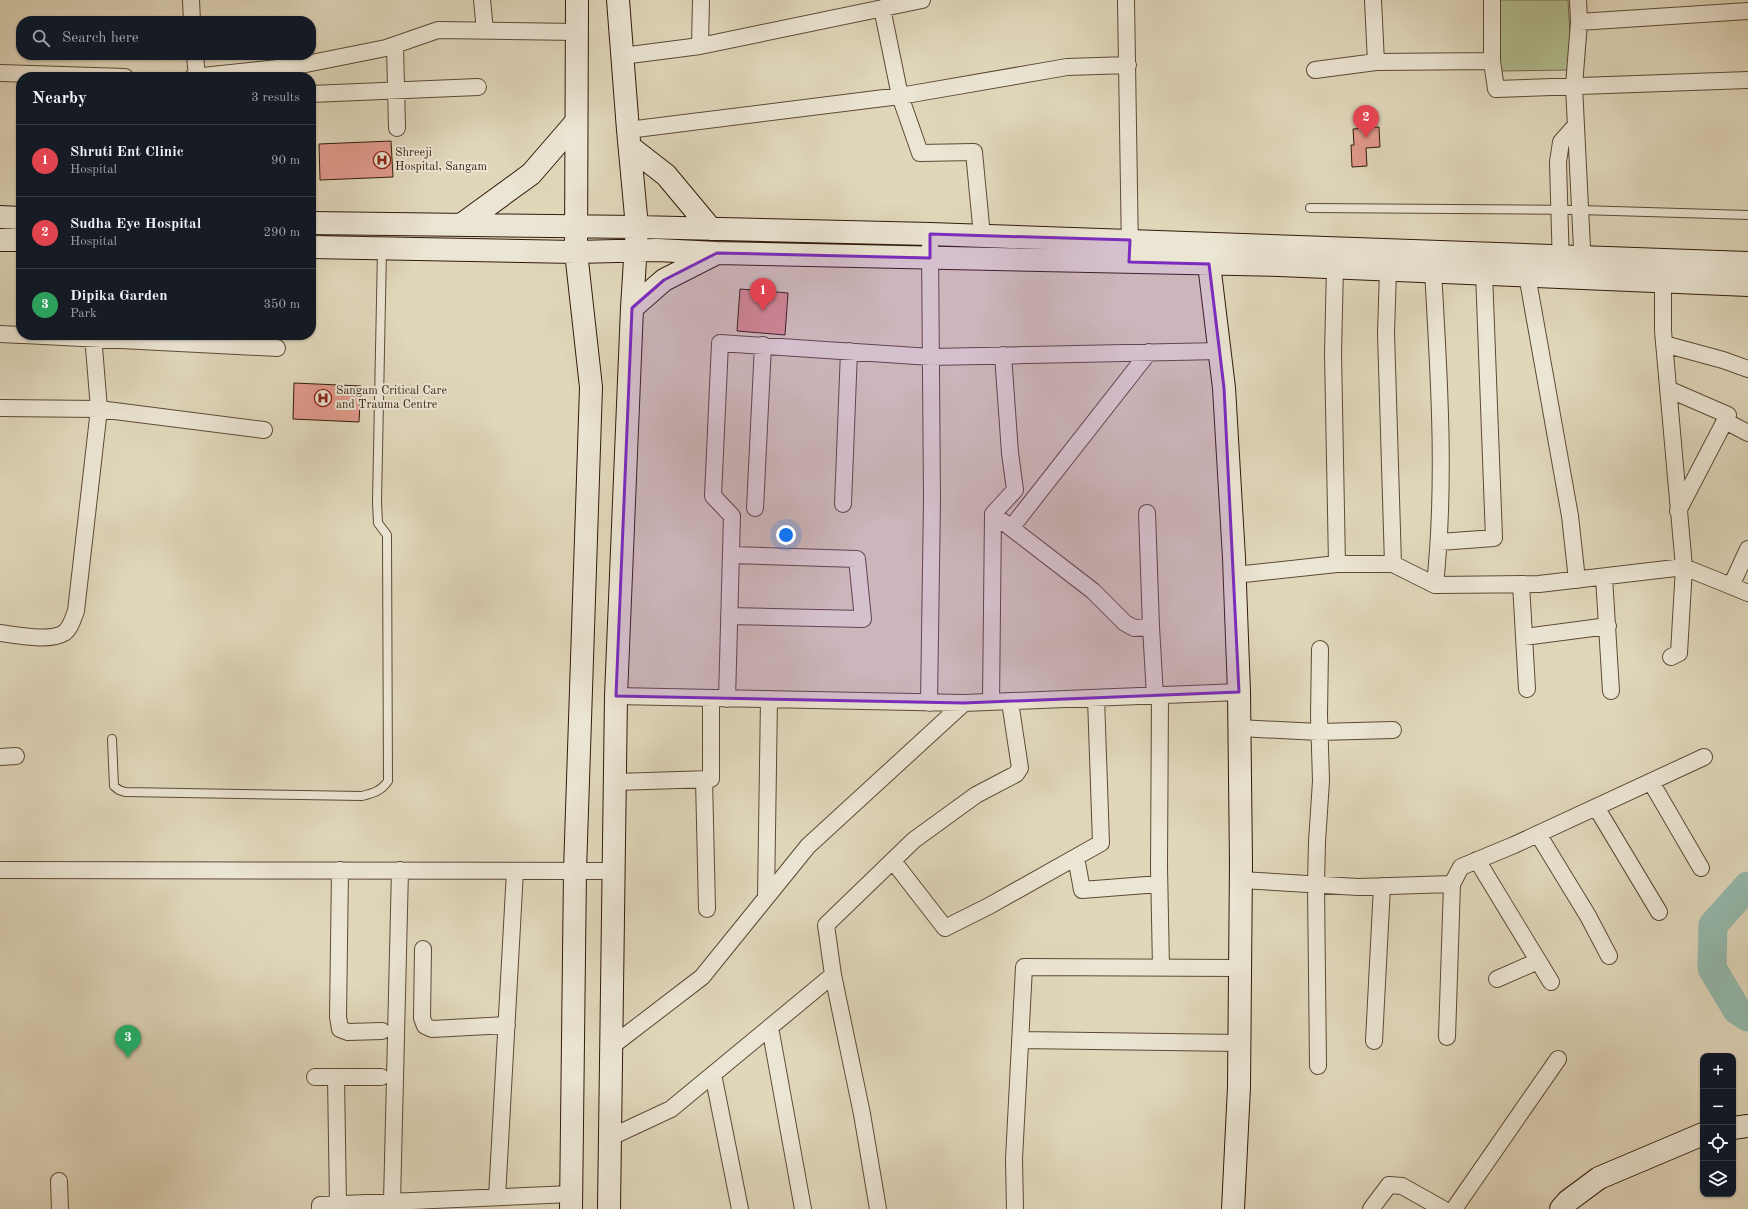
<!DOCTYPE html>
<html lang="en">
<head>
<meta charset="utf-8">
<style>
	:root { --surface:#171b24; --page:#20242c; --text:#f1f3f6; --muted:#9ea1a6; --line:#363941; --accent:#0b8043 }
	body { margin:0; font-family:"Old Standard TT",serif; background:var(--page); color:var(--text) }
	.controls { position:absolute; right:12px; bottom:12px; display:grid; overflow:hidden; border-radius:8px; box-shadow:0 1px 3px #0004 }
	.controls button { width:36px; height:36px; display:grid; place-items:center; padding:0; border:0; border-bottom:1px solid var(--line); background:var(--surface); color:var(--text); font:20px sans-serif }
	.you { position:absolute; left:786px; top:535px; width:14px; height:14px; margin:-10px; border:3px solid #fff; border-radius:50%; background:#1a73e8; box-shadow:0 0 0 6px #1a73e833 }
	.badge { display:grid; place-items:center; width:26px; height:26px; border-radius:50%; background:var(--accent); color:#fff; font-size:13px; font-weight:700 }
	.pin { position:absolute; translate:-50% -33px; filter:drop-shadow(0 1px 2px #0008) }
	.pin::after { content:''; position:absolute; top:21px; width:14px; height:12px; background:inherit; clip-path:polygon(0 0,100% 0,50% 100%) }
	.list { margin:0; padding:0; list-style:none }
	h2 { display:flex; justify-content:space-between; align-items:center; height:52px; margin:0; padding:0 16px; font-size:17px }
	h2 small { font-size:13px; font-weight:400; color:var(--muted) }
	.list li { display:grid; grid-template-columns:26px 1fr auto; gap:12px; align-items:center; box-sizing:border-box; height:72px; padding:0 16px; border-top:1px solid var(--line) }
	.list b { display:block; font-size:15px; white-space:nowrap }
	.list p { margin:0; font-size:13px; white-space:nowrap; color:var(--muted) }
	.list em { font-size:13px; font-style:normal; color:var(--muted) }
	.icon { flex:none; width:22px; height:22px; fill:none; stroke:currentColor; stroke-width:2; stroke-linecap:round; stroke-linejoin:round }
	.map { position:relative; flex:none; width:1748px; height:1209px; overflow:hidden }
	.search { position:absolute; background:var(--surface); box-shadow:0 1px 3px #0004; left:16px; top:16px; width:300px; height:44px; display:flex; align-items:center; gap:10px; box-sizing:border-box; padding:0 14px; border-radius:16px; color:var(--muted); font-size:15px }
	.panel { position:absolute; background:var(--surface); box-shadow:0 1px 3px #0004; left:16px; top:72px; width:300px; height:268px; border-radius:16px }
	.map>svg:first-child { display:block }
</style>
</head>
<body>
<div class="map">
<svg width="1748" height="1209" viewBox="0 0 1748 1209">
	<rect width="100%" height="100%" fill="#e0d7bb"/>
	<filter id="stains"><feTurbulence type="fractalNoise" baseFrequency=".005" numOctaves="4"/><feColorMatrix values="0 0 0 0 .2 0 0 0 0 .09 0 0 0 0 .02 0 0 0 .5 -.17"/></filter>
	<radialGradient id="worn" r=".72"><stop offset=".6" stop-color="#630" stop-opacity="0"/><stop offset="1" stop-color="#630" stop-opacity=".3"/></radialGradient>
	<path fill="#b2be90" stroke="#726c4d" d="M1497,0H1568L1572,70L1500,71Z"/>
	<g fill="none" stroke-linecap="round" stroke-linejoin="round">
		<path stroke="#94baad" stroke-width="29" d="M1748,886L1713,925L1712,968L1737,1010L1748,1017"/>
	</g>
	<path fill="#e19a8c" stroke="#311b0a" d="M1379,127L1380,147L1366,148L1367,166L1352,167L1351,145H1354L1353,129Z
		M391,141L393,177L320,180L319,144Z
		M740,289L788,293L785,335L737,331Z
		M294,383L361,386L359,422L293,419Z"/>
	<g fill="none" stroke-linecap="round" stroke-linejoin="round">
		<defs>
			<path id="lane" d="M1310,208L1580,210L1748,215
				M112,739L114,786L119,790L125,792L362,796C374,793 381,791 388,781L387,535L378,523L377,502L382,249"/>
			<path id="street" d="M191,0L192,21
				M482,0L485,31
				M1126,0L1130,252
				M1373,0L1376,62
				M1492,0V61L1496,89L1748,80
				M1578,0L1579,22L1574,86L1583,268
				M882,8L900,96L920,153L974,152L982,236
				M1579,22L1748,11
				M395,45L397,128
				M700,46L701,0
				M195,55L197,77
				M622,56L700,46L922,0
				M1315,70L1376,62L1492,61
				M0,73L125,77
				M193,77L296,66L386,48L438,30L577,32
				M311,94L478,87
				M628,130L900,96L1067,67L1128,65
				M1561,267L1558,162L1561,142L1576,125
				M1433,271C1439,376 1446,481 1435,585
				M1527,275L1570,516L1577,580
				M0,334L21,335
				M24,335L277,348
				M1664,344L1723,360L1748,369
				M1668,389L1728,415L1678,511
				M0,408L99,409L264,430
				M1725,421L1748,433
				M843,504L849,351
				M755,508L763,345
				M1147,513L1151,627
				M993,514L1093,591L1125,623L1134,628L1151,627L1155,696
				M1011,528L1149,352
				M1440,542L1494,538L1484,273
				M1337,564H1393L1386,333L1388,270
				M1393,564L1435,585L1539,584L1684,567L1663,331V271
				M1235,575L1337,564L1333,353L1335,267
				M1604,577L1611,691
				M1521,584L1527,689
				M1731,586L1748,593
				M729,616L863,619L857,559L731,555
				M0,633C17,635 49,642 64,633C71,628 73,618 76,611L99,409L93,335
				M1524,637L1608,626
				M1671,657L1679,653L1684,567L1731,586L1748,549
				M1160,695L1159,867L1161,968
				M616,696L964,703
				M727,699L732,516L713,496L720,343L931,357L1221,351
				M991,702L993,514L1015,490L1010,453L1003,355
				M929,703L932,500L930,246
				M1239,728L1319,732L1393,730
				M0,757L16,756
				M704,779L707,909
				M615,782L711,779V698
				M1651,782L1701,868
				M1596,807L1659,912
				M1538,834L1588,916L1609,956
				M1076,857L1082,890L1159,884
				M1477,860L1551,982
				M893,861L945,928L989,906L1101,843L1096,698
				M0,870L614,871
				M340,870L338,1017L340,1029L348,1032L382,1031
				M1241,880L1358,887L1452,884L1447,1037
				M1452,884L1461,867L1514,845L1704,757
				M766,898L769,699
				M423,949L422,1018L425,1026L432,1029L507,1025
				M833,975L862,1114L878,1209
				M1497,979L1538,961
				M770,1027L803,1209
				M1020,1040L1240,1043
				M1374,1041L1382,886
				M612,1046L702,977L808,846L964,703L1239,692
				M1318,1066L1316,885L1317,842L1321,781L1319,715L1320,649
				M713,1074L740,1209
				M315,1077H381
				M336,1077L338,1204
				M611,1137L671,1109L833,975L826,925L914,840L976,795L1016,774L1020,768L1010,702
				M59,1181L60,1209
				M497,1197L515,871
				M392,1202L400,870
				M320,1209V1205L571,1194
				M1015,1209L1014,1159L1024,967L1240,968
				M1371,1209L1389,1185L1402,1186L1443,1209
				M1454,1209L1558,1059"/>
			<path id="secondary" d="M630,147L666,175L711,229
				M0,217L21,218
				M311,223L637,227L930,234L1748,263
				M461,225L531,174L576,122
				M0,240H21
				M311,247L576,252L657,250L717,253L1279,265L1748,285
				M1209,264L1224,388L1234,558L1239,692L1241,863L1239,1087L1233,1209
				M632,308L664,280L717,253
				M1733,1128L1748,1126
				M571,1209L575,871L591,387L576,252L577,0
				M609,1209L616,696L632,308L637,227L628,130L618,0
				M1561,1209L1568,1201L1599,1178L1703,1134"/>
		</defs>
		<use href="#lane" stroke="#5d4a36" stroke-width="10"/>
		<use href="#street" stroke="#5d4a36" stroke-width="18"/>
		<use href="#secondary" stroke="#311b0a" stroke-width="24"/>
		<use href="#lane" stroke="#ebe5d3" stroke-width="8"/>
		<use href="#street" stroke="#ebe5d3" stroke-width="16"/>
		<use href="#secondary" stroke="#ebe5d3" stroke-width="22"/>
	</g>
	<path fill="#7b2cbf" fill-opacity="0.2" stroke="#7b2cbf" stroke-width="3" stroke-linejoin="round" d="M930,234L1130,240L1129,262L1209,264L1224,388L1239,692L964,703L616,696L632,308L664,280L717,253L930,258Z"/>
	<defs>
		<symbol id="hospital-ring" viewBox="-11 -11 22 22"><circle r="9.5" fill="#ebe5d3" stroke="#8f2418" stroke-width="1.5"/><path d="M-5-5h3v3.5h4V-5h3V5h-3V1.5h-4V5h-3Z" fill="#8f2418"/></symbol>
	</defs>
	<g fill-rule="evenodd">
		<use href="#hospital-ring" x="372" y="150" width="20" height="20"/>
		<use href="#hospital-ring" x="313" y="388" width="20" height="20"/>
	</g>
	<g text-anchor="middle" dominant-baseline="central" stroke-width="4" stroke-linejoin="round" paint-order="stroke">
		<g font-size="12" fill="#311b0a" stroke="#ebe5d3" text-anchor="start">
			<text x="395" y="153">Shreeji<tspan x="395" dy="14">Hospital, Sangam</tspan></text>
			<text x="336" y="391">Sangam Critical Care<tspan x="336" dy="14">and Trauma Centre</tspan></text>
		</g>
	</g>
	<rect width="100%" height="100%" filter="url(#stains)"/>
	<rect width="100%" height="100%" fill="url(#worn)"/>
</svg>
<div class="controls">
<button>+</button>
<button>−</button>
<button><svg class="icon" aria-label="locate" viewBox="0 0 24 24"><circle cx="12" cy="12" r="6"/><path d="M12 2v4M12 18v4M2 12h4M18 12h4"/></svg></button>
<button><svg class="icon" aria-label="layers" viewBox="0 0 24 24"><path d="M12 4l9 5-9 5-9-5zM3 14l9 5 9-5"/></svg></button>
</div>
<div class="you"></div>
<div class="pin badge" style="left:763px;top:311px;background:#e0444e">1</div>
<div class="pin badge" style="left:1366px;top:138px;background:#e0444e">2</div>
<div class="pin badge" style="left:128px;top:1058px;background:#2e9e5b">3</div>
<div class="search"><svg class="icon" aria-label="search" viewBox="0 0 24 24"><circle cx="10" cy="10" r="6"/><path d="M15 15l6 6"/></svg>Search here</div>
<section class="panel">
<h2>Nearby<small>3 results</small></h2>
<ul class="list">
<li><span class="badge" style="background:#e0444e">1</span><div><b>Shruti Ent Clinic</b><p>Hospital</p></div><em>90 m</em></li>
<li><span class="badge" style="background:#e0444e">2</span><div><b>Sudha Eye Hospital</b><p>Hospital</p></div><em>290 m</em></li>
<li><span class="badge" style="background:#2e9e5b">3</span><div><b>Dipika Garden</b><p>Park</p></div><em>350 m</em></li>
</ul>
</section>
</div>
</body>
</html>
